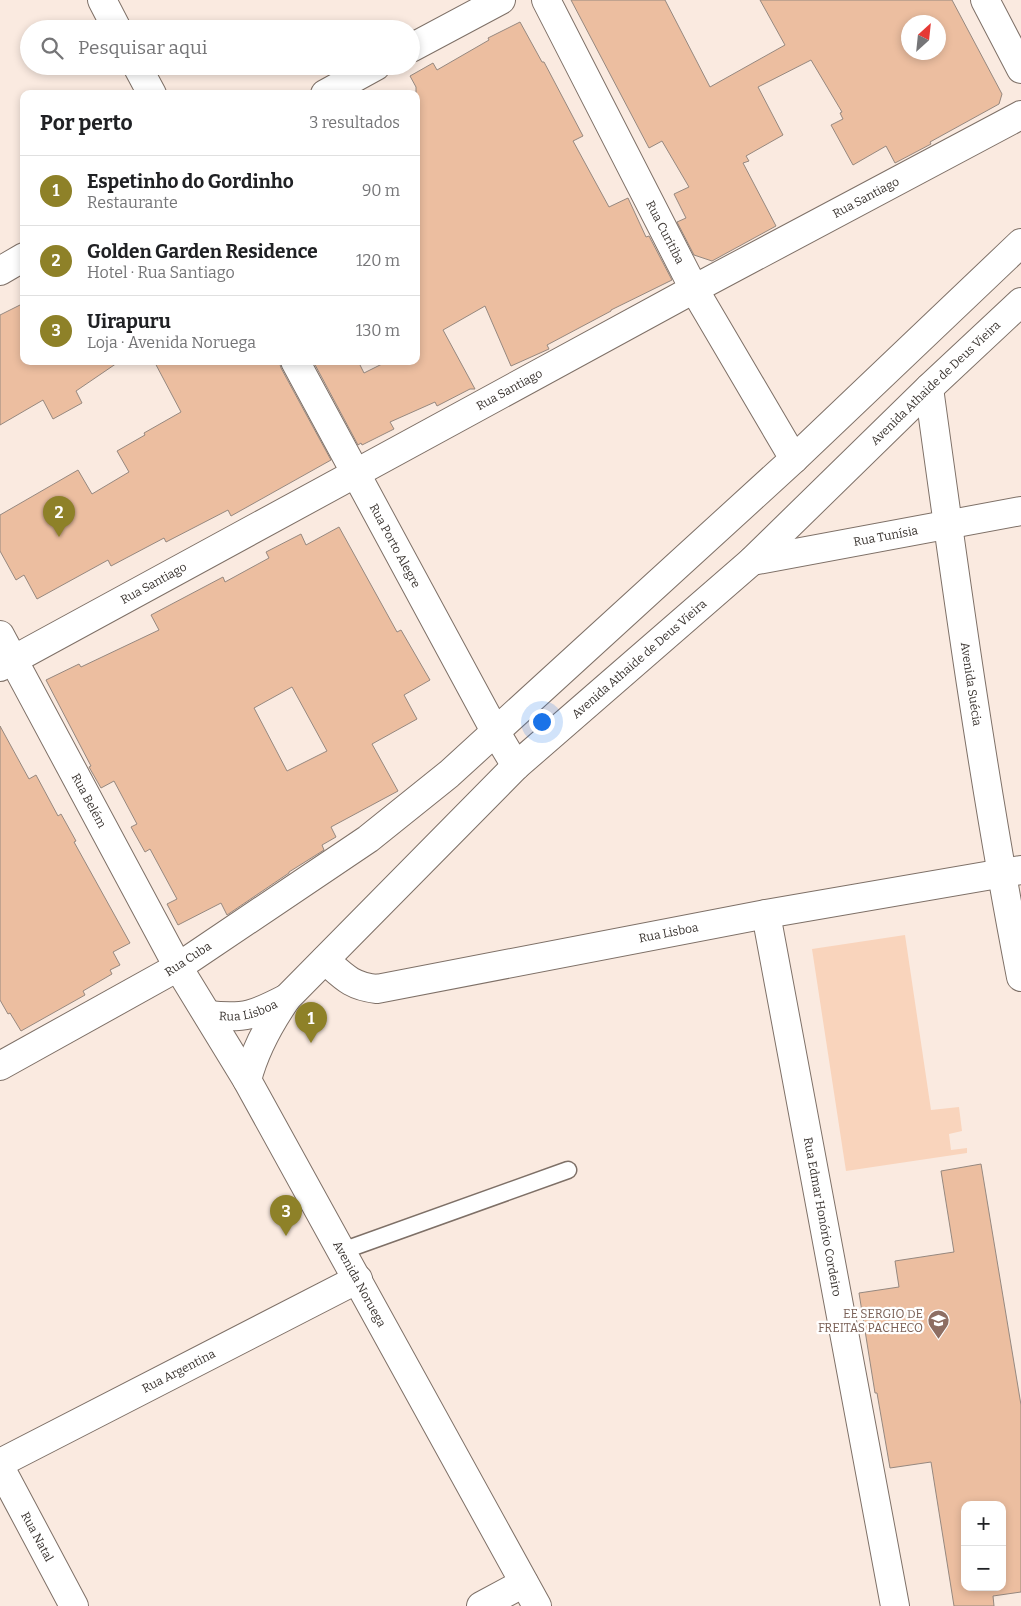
<!DOCTYPE html>
<html lang="pt">
<head>
<meta charset="utf-8">
<style>
	:root { --surface:#fff; --page:#f6f6f6; --text:#202124; --muted:#757577; --line:#e0e0e0; --accent:#8e8128 }
	body { margin:0; font-family:Bitter,serif; background:var(--page); color:var(--text) }
	.controls { position:absolute; right:15px; bottom:15px; display:grid; overflow:hidden; border-radius:10px; box-shadow:0 2px 8px #0003 }
	.controls button { width:45px; height:45px; display:grid; place-items:center; padding:0; border:0; border-bottom:1px solid var(--line); background:var(--surface); color:var(--text); font:25px sans-serif }
	.compass { position:absolute; left:901px; top:15px; width:45px; height:45px; border-radius:50%; background:var(--surface); box-shadow:0 2px 8px #0003; rotate:27deg }
	.you { position:absolute; left:541px; top:721px; width:18px; height:18px; margin:-12px; border:4px solid #fff; border-radius:50%; background:#1a73e8; box-shadow:0 0 0 8px #1a73e833 }
	.badge { display:grid; place-items:center; width:32px; height:32px; border-radius:50%; background:var(--accent); color:#fff; font-size:16px; font-weight:700 }
	.pin { position:absolute; translate:-50% -41px; filter:drop-shadow(0 1px 2px #0008) }
	.pin::after { content:''; position:absolute; top:26px; width:18px; height:15px; background:inherit; clip-path:polygon(0 0,100% 0,50% 100%) }
	.list { margin:0; padding:0; list-style:none }
	h2 { display:flex; justify-content:space-between; align-items:center; height:65px; margin:0; padding:0 20px; font-size:21px }
	h2 small { font-size:16px; font-weight:400; color:var(--muted) }
	.list li { display:grid; grid-template-columns:32px 1fr auto; gap:15px; align-items:center; box-sizing:border-box; height:70px; padding:0 20px; border-top:1px solid var(--line) }
	.list b { display:block; font-size:19px; white-space:nowrap }
	.list p { margin:0; font-size:16px; white-space:nowrap; color:var(--muted) }
	.list em { font-size:16px; font-style:normal; color:var(--muted) }
	.icon { flex:none; width:28px; height:28px; fill:none; stroke:currentColor; stroke-width:2; stroke-linecap:round; stroke-linejoin:round }
	.map { position:relative; flex:none; width:1021px; height:1606px; overflow:hidden }
	.search { position:absolute; background:var(--surface); box-shadow:0 2px 8px #0003; left:20px; top:20px; width:400px; height:55px; display:flex; align-items:center; gap:12px; box-sizing:border-box; padding:0 18px; border-radius:28px; color:var(--muted); font-size:19px }
	.panel { position:absolute; background:var(--surface); box-shadow:0 2px 8px #0003; left:20px; top:90px; width:400px; height:275px; border-radius:10px }
	.map>svg:first-child { display:block }
</style>
</head>
<body>
<div class="map">
<svg width="1021" height="1606" viewBox="0 0 1021 1606">
	<rect width="100%" height="100%" fill="#faeae0"/>
	<path fill="#f9d4bc" d="M905,935L931,1110L959,1107L962,1131L949,1134L951,1150L967,1148V1153L846,1171L812,949Z"/>
	<path fill="#ecbea0" stroke="#96887f" fill-rule="evenodd" d="M571,0H665L710,87L785,45L760,0H952L1002,94L999,104L930,142L931,144L895,163L886,146L853,165L831,125L843,119L840,113L842,112L811,60L758,87L783,135L746,156L749,161L743,163L776,226L712,261L694,255L677,222L686,218L674,194L689,187L662,141L649,148ZM908,22H938V52H908Z
		M520,22L542,62H544L583,136L573,141L609,207L628,198L646,237L649,236L672,280L611,310V311L547,345L549,349L511,366L485,306L443,330L475,389H470L437,406L435,402L390,422L394,429L362,445L361,443L358,445L313,361H358L364,373L388,361H416V87L410,76L433,63L437,70L489,40L488,38Z
		M24,303V361H120L76,391L82,403L53,419L43,400L0,425V315Z
		M154,361H279L281,368L331,460L231,516L228,510L166,542L164,538L111,566L108,560L37,599L24,575L16,580L0,551V515L78,470L92,494L129,472L117,451L145,435L144,433L181,412Z
		M339,527L397,632L401,630L430,680L404,695L417,719L372,744L398,791L331,827L336,837L322,845L324,850L289,872V873L227,915L221,903L178,925L167,904L177,899L150,849L145,852L131,827L137,824L114,781L101,788L89,767L91,766L46,680L79,664L81,667L159,630L151,615L223,577L225,582L269,558L266,552L301,534L306,545ZM292,687L327,751L287,771L254,708Z
		M0,726L29,779L36,775L58,816L61,814L76,841L74,842L130,943L113,952L120,965L110,970L112,974L83,991L85,995L21,1031L10,1013L8,1014L0,1000Z
		M981,1164L1021,1405V1592L993,1596L994,1606H954L931,1462L890,1468L877,1393H875L859,1293L899,1287L895,1261L954,1252L941,1171ZM965,1505H1002V1587H965Z"/>
	<g fill="none" stroke-linecap="round" stroke-linejoin="round">
		<defs>
			<path id="lane" d="M342,1251L568,1170"/>
			<g id="street">
				<path d="M102,0L117,29"/>
				<path id="s1" d="M546,0L694,289L794,459"/>
				<path d="M985,0L1021,69"/>
				<path d="M411,48L501,0"/>
				<path d="M137,66L152,94"/>
				<path d="M325,94L376,66"/>
				<path d="M0,271L24,257"/>
				<path id="s2" d="M295,361L495,731L516,766"/>
				<path id="s3" d="M929,388C956,585 983,782 1021,977"/>
				<path id="s4" d="M752,561L1021,511"/>
				<path id="s5" d="M0,667L694,289L1021,115"/>
				<path id="s6" d="M766,914L895,1606"/>
				<path id="s7" d="M325,960C344,977 351,986 377,989L766,914L1021,870"/>
				<path d="M0,1066L178,967"/>
				<path id="s8" d="M0,1463L358,1279"/>
				<path id="s9" d="M0,1467L74,1606"/>
				<path d="M481,1606L524,1583"/>
			</g>
			<g id="secondary">
				<path id="s10" d="M0,635L178,967L247,1080L537,1606"/>
				<path d="M178,967L368,839L449,774L794,459L1021,243"/>
				<path id="s11" d="M208,1015C246,1019 254,1015 287,998"/>
				<path id="s12" d="M247,1080C255,1049 269,1024 287,998L516,766L752,561L929,388L1021,302"/>
			</g>
		</defs>
		<use href="#lane" stroke="#7e7067" stroke-width="19"/>
		<use href="#street" stroke="#7e7067" stroke-width="30"/>
		<use href="#secondary" stroke="#7e7067" stroke-width="30"/>
		<use href="#lane" stroke="#fff" stroke-width="16"/>
		<use href="#street" stroke="#fff" stroke-width="28"/>
		<use href="#secondary" stroke="#fff" stroke-width="28"/>
	</g>
	<defs>
		<symbol id="school-pin" viewBox="-11 -11 22 30"><path d="M0 17L-7.5 6A9.5 9.5 0 1 1 7.5 6Z" fill="#8d6e63" stroke="#fff"/><path d="M0-5L7-2L0 1L-7-2ZM-4 1L0 2.5L4 1V4Q0 6-4 4Z" fill="#fff"/></symbol>
	</defs>
	<g fill-rule="evenodd">
		<use href="#school-pin" x="926" y="1308" width="25" height="34"/>
	</g>
	<g text-anchor="middle" dominant-baseline="central" stroke-width="4.5" stroke-linejoin="round" paint-order="stroke">
		<g font-size="12" fill="#3a3430" stroke="#fff">
			<text stroke="none"><textPath href="#s5" startOffset="985">Rua Santiago</textPath></text>
			<text stroke="none"><textPath href="#s1" startOffset="261">Rua Curitiba</textPath></text>
			<text stroke="none"><textPath href="#s12" startOffset="986">Avenida Athaide de Deus Vieira</textPath></text>
			<text stroke="none"><textPath href="#s5" startOffset="580">Rua Santiago</textPath></text>
			<text stroke="none"><textPath href="#s4" startOffset="136">Rua Tunísia</textPath></text>
			<text stroke="none"><textPath href="#s2" startOffset="210">Rua Porto Alegre</textPath></text>
			<text stroke="none"><textPath href="#s5" startOffset="175">Rua Santiago</textPath></text>
			<text stroke="none"><textPath href="#s12" startOffset="581">Avenida Athaide de Deus Vieira</textPath></text>
			<text stroke="none"><textPath href="#s3" startOffset="299">Avenida Suécia</textPath></text>
			<text stroke="none"><textPath href="#s10" startOffset="188">Rua Belém</textPath></text>
			<text stroke="none"><textPath href="#s7" startOffset="358">Rua Lisboa</textPath></text>
			<text transform="translate(188 959) rotate(-33)">Rua Cuba</text>
			<text stroke="none"><textPath href="#s11" startOffset="41">Rua Lisboa</textPath></text>
			<text stroke="none"><textPath href="#s6" startOffset="308">Rua Edmar Honório Cordeiro</textPath></text>
			<text stroke="none"><textPath href="#s10" startOffset="742">Avenida Noruega</textPath></text>
			<text stroke="none"><textPath href="#s8" startOffset="201">Rua Argentina</textPath></text>
			<text stroke="none"><textPath href="#s9" startOffset="79">Rua Natal</textPath></text>
		</g>
		<g font-size="12" fill="#785e54" stroke="#fff" text-anchor="end">
			<text x="923" y="1314">EE SERGIO DE<tspan x="923" dy="14">FREITAS PACHECO</tspan></text>
		</g>
	</g>
</svg>
<div class="controls">
<button>+</button>
<button>−</button>
</div>
<svg class="compass" viewBox="-18 -18 36 36"><path d="M0-13l5 13h-10z" fill="#e53935"/><path d="M0 13l5-13h-10z" fill="#757577"/></svg>
<div class="you"></div>
<div class="pin badge" style="left:311px;top:1043px">1</div>
<div class="pin badge" style="left:59px;top:537px">2</div>
<div class="pin badge" style="left:286px;top:1236px">3</div>
<div class="search"><svg class="icon" aria-label="search" viewBox="0 0 24 24"><circle cx="10" cy="10" r="6"/><path d="M15 15l6 6"/></svg>Pesquisar aqui</div>
<section class="panel">
<h2>Por perto<small>3 resultados</small></h2>
<ul class="list">
<li><span class="badge">1</span><div><b>Espetinho do Gordinho</b><p>Restaurante</p></div><em>90 m</em></li>
<li><span class="badge">2</span><div><b>Golden Garden Residence</b><p>Hotel · Rua Santiago</p></div><em>120 m</em></li>
<li><span class="badge">3</span><div><b>Uirapuru</b><p>Loja · Avenida Noruega</p></div><em>130 m</em></li>
</ul>
</section>
</div>
</body>
</html>
